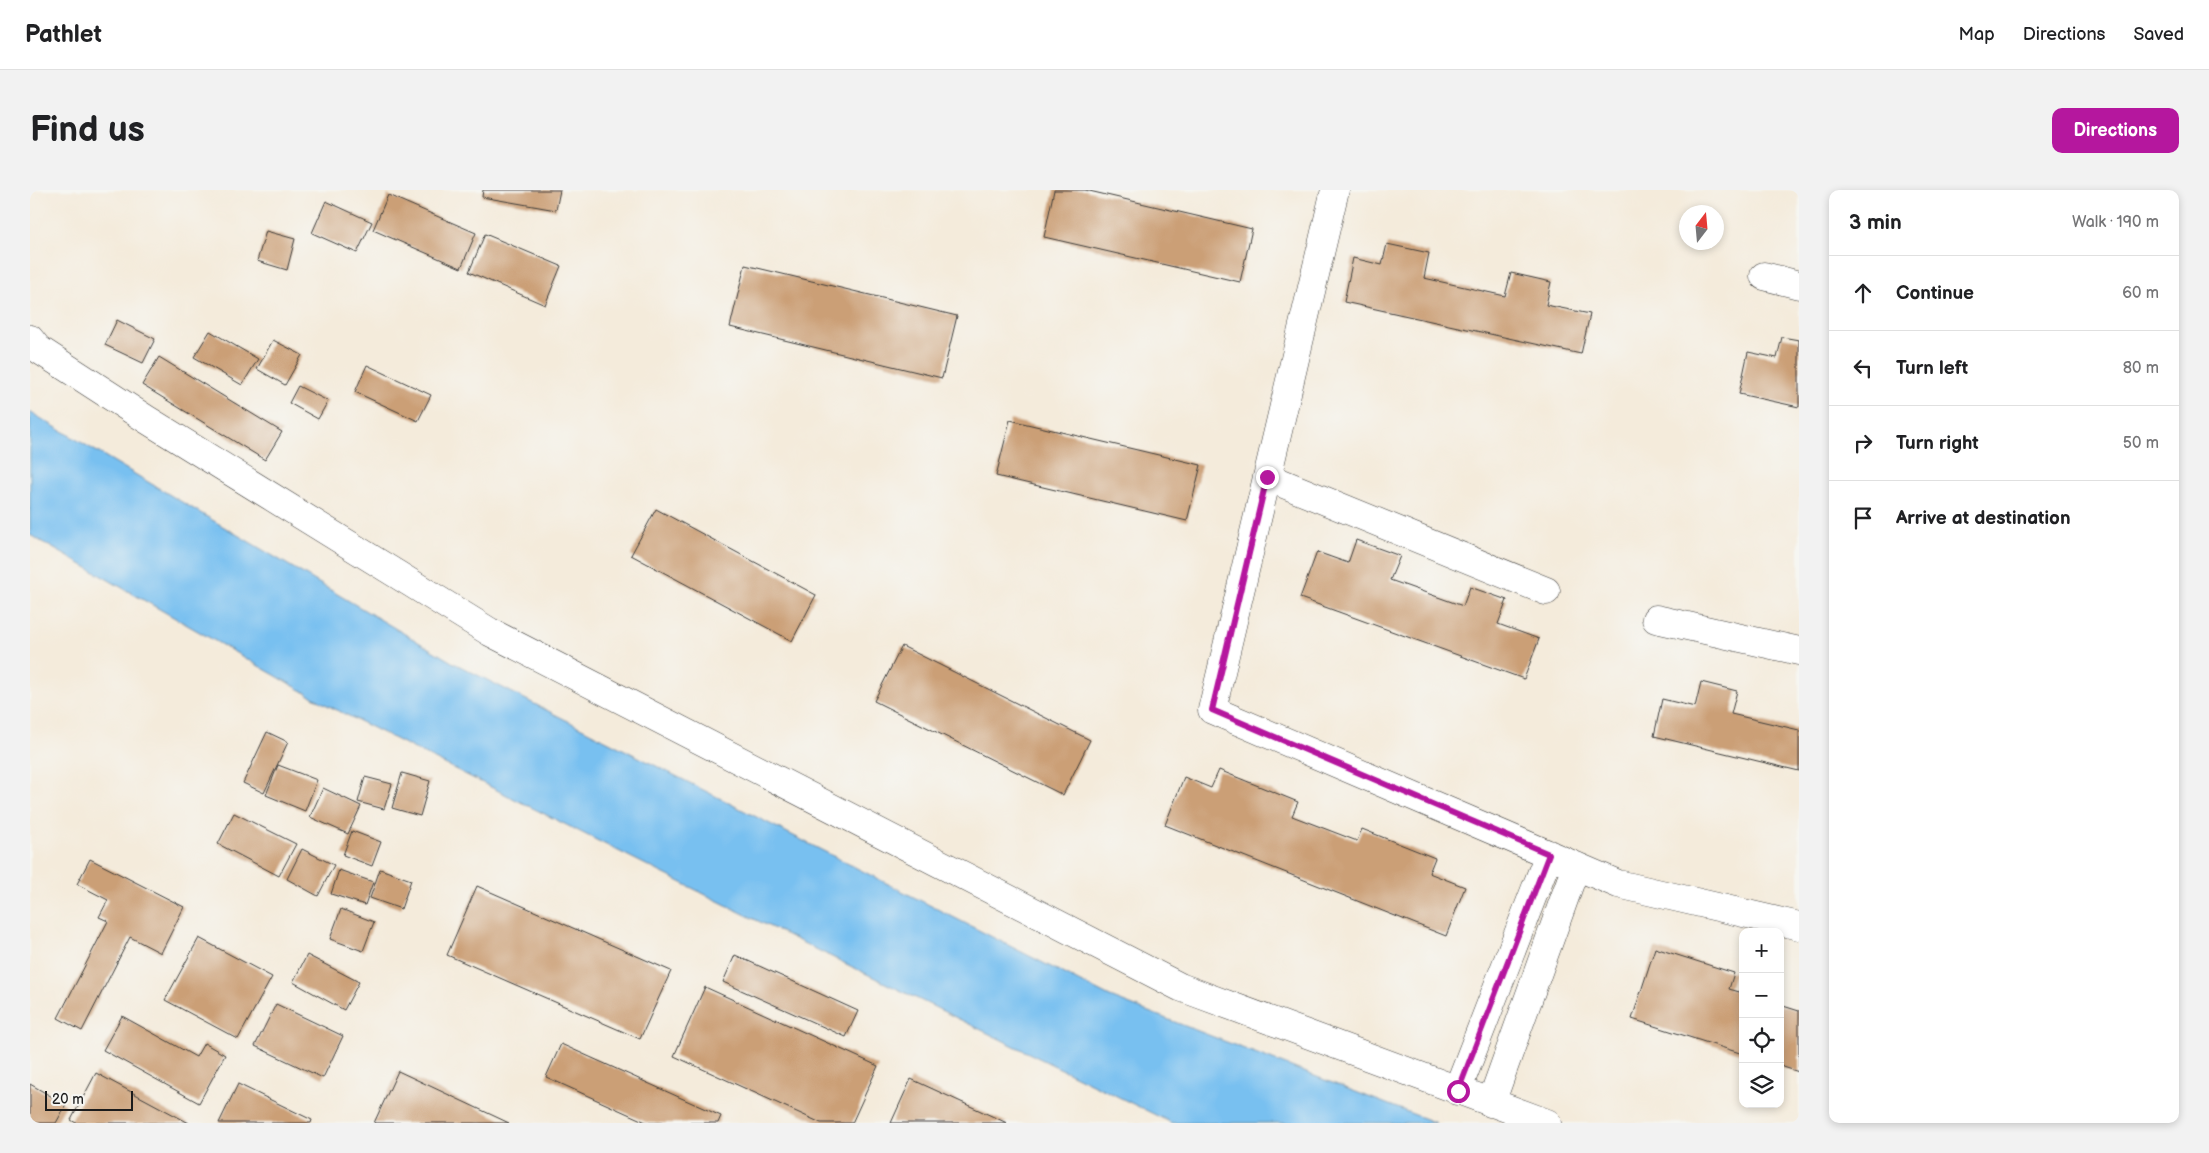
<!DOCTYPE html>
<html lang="en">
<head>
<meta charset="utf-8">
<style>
	:root { --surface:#fff; --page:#f2f2f2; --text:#202124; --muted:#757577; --line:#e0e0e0; --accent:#b5179e }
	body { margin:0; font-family:"Balsamiq Sans",sans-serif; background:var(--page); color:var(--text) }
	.controls { position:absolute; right:15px; bottom:15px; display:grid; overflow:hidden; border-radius:10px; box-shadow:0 2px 8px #0003 }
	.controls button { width:45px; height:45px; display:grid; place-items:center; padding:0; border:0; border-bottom:1px solid var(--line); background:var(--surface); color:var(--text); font:25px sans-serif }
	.compass { position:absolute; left:1649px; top:15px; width:45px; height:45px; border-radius:50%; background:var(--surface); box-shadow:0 2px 8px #0003; rotate:16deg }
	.scale { position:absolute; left:15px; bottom:12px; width:88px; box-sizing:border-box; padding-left:5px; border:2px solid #1c1c1c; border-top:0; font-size:14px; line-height:18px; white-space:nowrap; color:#1c1c1c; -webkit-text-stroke:4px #f6f6f2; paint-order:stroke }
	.stop { position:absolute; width:15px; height:15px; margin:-11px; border:4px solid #b5179e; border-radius:50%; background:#fff }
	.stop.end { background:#b5179e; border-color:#fff; box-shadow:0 1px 5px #0008 }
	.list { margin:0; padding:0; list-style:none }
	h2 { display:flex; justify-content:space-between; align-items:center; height:65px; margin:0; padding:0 20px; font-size:21px }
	h2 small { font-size:16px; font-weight:400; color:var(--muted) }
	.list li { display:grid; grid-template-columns:32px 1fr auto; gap:15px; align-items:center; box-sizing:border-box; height:75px; padding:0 20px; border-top:1px solid var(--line) }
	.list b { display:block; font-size:19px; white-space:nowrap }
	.list em { font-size:16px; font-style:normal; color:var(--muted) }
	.icon { flex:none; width:28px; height:28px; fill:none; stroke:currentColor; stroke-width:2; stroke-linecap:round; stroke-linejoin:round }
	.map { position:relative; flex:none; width:1769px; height:933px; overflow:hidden; border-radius:10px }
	header { display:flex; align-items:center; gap:30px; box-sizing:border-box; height:70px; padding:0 25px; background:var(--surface); border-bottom:1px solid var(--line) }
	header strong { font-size:24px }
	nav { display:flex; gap:28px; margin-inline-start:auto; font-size:18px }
	.intro { display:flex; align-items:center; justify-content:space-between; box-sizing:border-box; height:120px; padding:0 30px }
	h1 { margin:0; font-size:35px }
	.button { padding:12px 22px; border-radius:10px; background:var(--accent); color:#fff; font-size:18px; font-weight:700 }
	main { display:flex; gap:30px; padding:0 30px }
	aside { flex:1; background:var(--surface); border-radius:10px; box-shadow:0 2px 8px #0003 }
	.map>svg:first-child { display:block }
</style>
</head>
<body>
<header>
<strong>Pathlet</strong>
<nav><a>Map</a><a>Directions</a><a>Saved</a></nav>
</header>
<div class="intro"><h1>Find us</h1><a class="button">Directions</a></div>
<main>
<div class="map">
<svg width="1769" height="933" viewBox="0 0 1769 933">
	<rect width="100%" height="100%" fill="#f6f6f2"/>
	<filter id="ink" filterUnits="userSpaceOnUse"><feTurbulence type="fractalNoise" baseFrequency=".02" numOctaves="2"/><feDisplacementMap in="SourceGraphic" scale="10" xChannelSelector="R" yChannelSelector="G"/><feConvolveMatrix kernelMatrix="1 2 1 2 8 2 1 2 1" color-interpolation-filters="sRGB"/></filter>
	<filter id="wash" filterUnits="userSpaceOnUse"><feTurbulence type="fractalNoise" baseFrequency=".0096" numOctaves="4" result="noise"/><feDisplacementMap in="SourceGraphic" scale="20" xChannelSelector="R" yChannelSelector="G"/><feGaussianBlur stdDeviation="1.12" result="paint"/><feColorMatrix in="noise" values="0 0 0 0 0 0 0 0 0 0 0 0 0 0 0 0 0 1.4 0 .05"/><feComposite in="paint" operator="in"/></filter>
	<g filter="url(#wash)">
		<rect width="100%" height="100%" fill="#f4ebdb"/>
		<path fill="#78c0f0" stroke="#4a6e86" d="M0,222L422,472L1080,807L1406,933H1142L722,728L297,515L0,345Z"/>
		<g id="blocks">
			<path fill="#cb9f76" d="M453,0H530L526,20L452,7Z
				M1024,0H1055L1222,39L1210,92L1014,47Z
				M358,5L446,43L431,78L343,40Z
				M296,11L342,32L327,63L282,43Z
				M236,41L265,49L257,80L227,71Z
				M455,44L531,76L515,115L439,82Z
				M1357,54L1399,63L1394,88L1475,106L1481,83L1521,92L1516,115L1560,124L1551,164L1314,112L1323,68L1352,75Z
				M715,75L927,126L912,188L700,137Z
				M87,130L125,149L113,173L75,155Z
				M180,141L228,169L212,195L164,167Z
				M1752,147L1769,150V217L1709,204L1718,162L1747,168Z
				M243,150L272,165L255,195L227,179Z
				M129,167L252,242L235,270L112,195Z
				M337,175L401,205L388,231L325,202Z
				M268,196L298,211L288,229L259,213Z
				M980,230L1171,275L1157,331L966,286Z
				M626,319L786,405L762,451L601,365Z
				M1326,350L1370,366L1360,390L1433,416L1440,397L1477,410L1468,434L1509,449L1494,489L1270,408L1287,362L1318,373Z
				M872,456L1060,550L1033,605L844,511Z
				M1671,492L1707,501L1701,524L1769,540V581L1624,546L1632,509L1665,517Z
				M237,542L258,552L234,603L213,593Z
				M248,575L287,590L275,621L236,605Z
				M1189,580L1268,612L1262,626L1327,651L1332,639L1405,668L1399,683L1435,697L1416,746L1135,635L1154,587L1181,598Z
				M372,583L400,591L390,626L362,618Z
				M335,587L362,594L354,619L328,612Z
				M293,598L331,616L318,644L280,627Z
				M204,623L266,654L249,686L188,654Z
				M322,641L351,652L342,676L313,665Z
				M272,659L304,675L288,706L257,689Z
				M60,669L154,717L131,763L100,747L52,841L28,828L78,731L69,727L78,710L47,694Z
				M350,679L381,690L371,719L340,708Z
				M309,680L343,692L335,715L301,704Z
				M447,696L641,781L610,849L417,765Z
				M311,719L344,732L333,761L300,749Z
				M169,748L242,787L208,849L135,810Z
				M1625,758L1704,783L1699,799L1713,803V864L1602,829Z
				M277,765L329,792L314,820L263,792Z
				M705,765L828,821L816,847L693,792Z
				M675,797L848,876L822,933H791L644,866Z
				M246,814L313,846L293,888L225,856Z
				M1750,815L1769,821V882L1750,876Z
				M92,826L166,867L174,853L195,865L169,913L73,860Z
				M531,854L691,926L688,933H618L516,887Z
				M368,881L479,933H344Z
				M66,883L159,933H46L41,930Z
				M881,889L977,933H861Z
				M0,894L36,915L26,933H0Z
				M208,894L282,930L281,933H189Z"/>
		</g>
	</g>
	<g filter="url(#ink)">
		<use href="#blocks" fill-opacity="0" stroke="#3c3b39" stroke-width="1"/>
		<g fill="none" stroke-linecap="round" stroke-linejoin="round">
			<defs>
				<path id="street" d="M1305,0L1182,520L1588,694L1769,736
					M1734,86L1769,95
					M0,149L8,159L116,229L460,442L1150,797L1517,933
					M1237,287L1516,401
					M1626,429L1769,461
					M1427,901L1519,664
					M1461,913L1546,676"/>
			</defs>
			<use href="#street" stroke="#3c3b39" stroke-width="29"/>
			<use href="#street" stroke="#fff" stroke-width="28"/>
		</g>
	</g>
	<g fill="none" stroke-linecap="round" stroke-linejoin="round" filter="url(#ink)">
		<path stroke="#b5179e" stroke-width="6" d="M1237,287L1182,520L1519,664L1428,901"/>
	</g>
</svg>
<div class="controls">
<button>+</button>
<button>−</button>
<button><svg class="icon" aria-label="locate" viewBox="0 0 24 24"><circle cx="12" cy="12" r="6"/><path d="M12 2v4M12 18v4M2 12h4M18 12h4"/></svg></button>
<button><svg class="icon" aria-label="layers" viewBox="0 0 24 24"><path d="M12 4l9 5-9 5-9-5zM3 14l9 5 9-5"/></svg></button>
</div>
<svg class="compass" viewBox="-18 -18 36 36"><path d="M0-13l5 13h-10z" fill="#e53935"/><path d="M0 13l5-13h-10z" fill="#757577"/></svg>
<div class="scale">20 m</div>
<div class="stop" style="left:1428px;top:901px"></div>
<div class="stop end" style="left:1237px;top:287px"></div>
</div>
<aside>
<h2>3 min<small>Walk · 190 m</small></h2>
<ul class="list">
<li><svg class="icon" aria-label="ahead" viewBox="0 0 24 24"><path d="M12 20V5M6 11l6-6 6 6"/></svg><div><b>Continue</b></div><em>60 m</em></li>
<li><svg class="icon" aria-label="left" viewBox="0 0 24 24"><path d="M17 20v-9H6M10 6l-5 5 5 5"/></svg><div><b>Turn left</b></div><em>80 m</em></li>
<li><svg class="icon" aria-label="right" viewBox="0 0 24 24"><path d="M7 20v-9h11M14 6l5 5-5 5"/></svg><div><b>Turn right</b></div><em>50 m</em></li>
<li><svg class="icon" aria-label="arrive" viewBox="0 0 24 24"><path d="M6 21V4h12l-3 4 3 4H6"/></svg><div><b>Arrive at destination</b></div></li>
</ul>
</aside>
</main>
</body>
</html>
